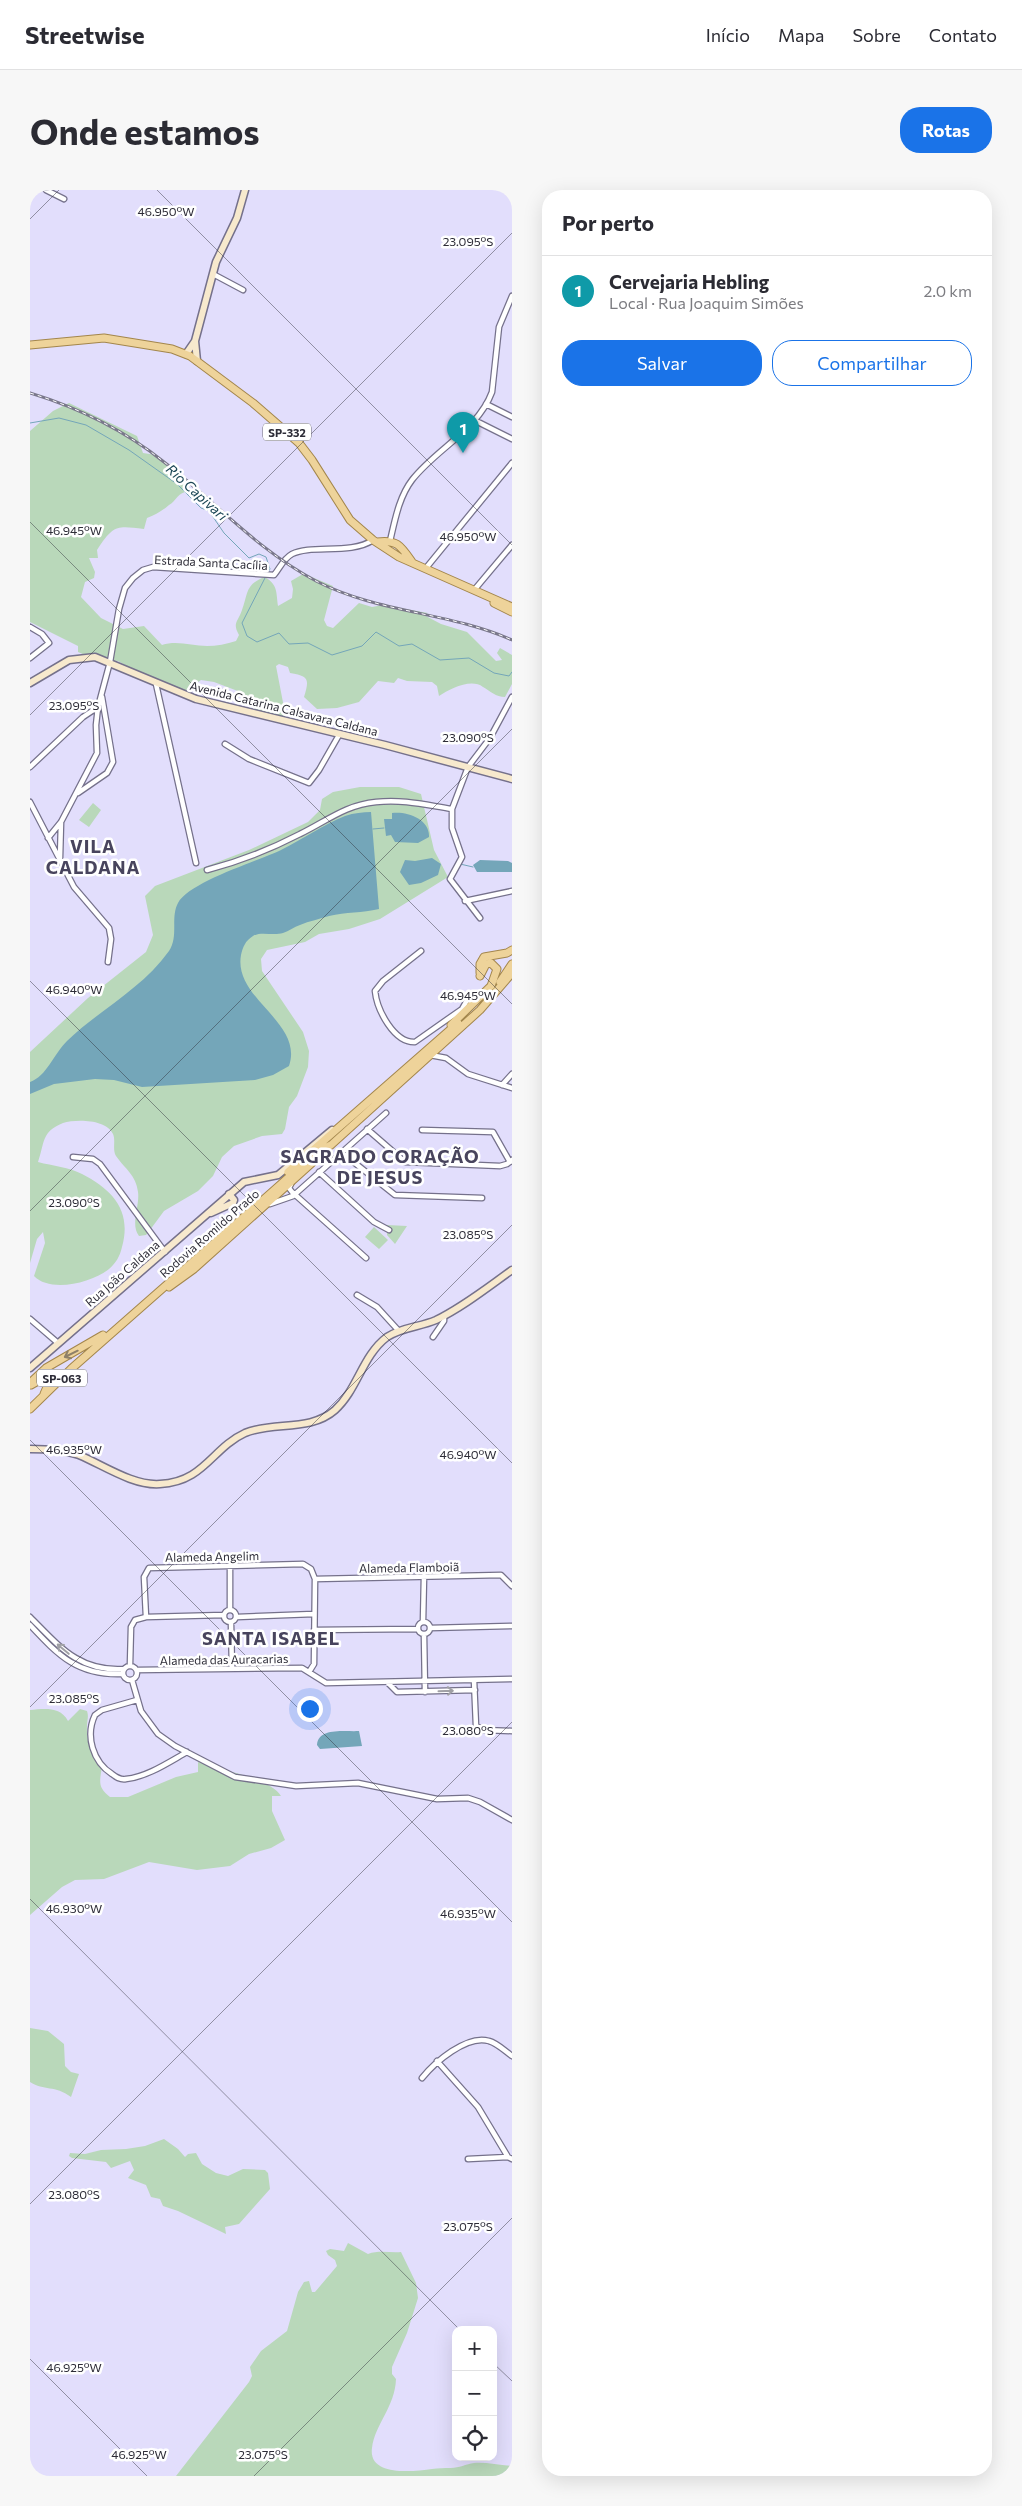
<!DOCTYPE html>
<html lang="pt">
<head>
<meta charset="utf-8">
<style>
	:root { --surface:#fff; --page:#f7f7f7; --text:#2b2b33; --muted:#7c7c81; --line:#e1e1e2; --accent:#1a73e8 }
	body { margin:0; font-family:Commissioner,sans-serif; background:var(--page); color:var(--text) }
	.controls { position:absolute; right:15px; bottom:15px; display:grid; overflow:hidden; border-radius:10px; box-shadow:0 5px 20px #0002 }
	.controls button { width:45px; height:45px; display:grid; place-items:center; padding:0; border:0; border-bottom:1px solid var(--line); background:var(--surface); color:var(--text); font:25px sans-serif }
	.you { position:absolute; left:279px; top:1518px; width:18px; height:18px; margin:-12px; border:4px solid #fff; border-radius:50%; background:#1a73e8; box-shadow:0 0 0 8px #1a73e833 }
	.badge { display:grid; place-items:center; width:32px; height:32px; border-radius:50%; background:var(--accent); color:#fff; font-size:16px; font-weight:700 }
	.pin { position:absolute; translate:-50% -41px; filter:drop-shadow(0 1px 2px #0008) }
	.pin::after { content:''; position:absolute; top:26px; width:18px; height:15px; background:inherit; clip-path:polygon(0 0,100% 0,50% 100%) }
	.list { margin:0; padding:0; list-style:none }
	h2 { display:flex; justify-content:space-between; align-items:center; height:65px; margin:0; padding:0 20px; font-size:21px }
	h2 small { font-size:16px; font-weight:400; color:var(--muted) }
	.list li { display:grid; grid-template-columns:32px 1fr auto; gap:15px; align-items:center; box-sizing:border-box; height:70px; padding:0 20px; border-top:1px solid var(--line) }
	.list b { display:block; font-size:19px; white-space:nowrap }
	.list p { margin:0; font-size:16px; white-space:nowrap; color:var(--muted) }
	.list em { font-size:16px; font-style:normal; color:var(--muted) }
	.actions { display:flex; gap:10px; padding:15px 20px }
	.actions a { flex:1; padding:11px 0; border:1px solid var(--accent); border-radius:20px; text-align:center; font-size:18px; color:var(--accent) }
	.actions .main { background:var(--accent); color:#fff }
	.icon { flex:none; width:28px; height:28px; fill:none; stroke:currentColor; stroke-width:2; stroke-linecap:round; stroke-linejoin:round }
	.map { position:relative; flex:none; width:482px; height:2286px; overflow:hidden; border-radius:20px }
	header { display:flex; align-items:center; gap:30px; box-sizing:border-box; height:70px; padding:0 25px; background:var(--surface); border-bottom:1px solid var(--line) }
	header strong { font-size:24px }
	nav { display:flex; gap:28px; margin-inline-start:auto; font-size:18px }
	.intro { display:flex; align-items:center; justify-content:space-between; box-sizing:border-box; height:120px; padding:0 30px }
	h1 { margin:0; font-size:35px }
	.button { padding:12px 22px; border-radius:20px; background:var(--accent); color:#fff; font-size:18px; font-weight:700 }
	main { display:flex; gap:30px; padding:0 30px }
	aside { flex:1; background:var(--surface); border-radius:20px; box-shadow:0 5px 20px #0002 }
	.map>svg:first-child { display:block }
</style>
</head>
<body>
<header>
<strong>Streetwise</strong>
<nav><a>Início</a><a>Mapa</a><a>Sobre</a><a>Contato</a></nav>
</header>
<div class="intro"><h1>Onde estamos</h1><a class="button">Rotas</a></div>
<main>
<div class="map">
<svg width="482" height="2286" viewBox="0 0 482 2286">
	<rect width="100%" height="100%" fill="#e2defc"/>
	<path fill="#b9d8ba" d="M39,213L107,246L113,263L126,265L148,281L159,296L155,302C146,305 146,311 139,315C132,321 125,325 117,328L114,339C87,336 84,334 67,360L68,368H59L65,382L64,388L55,392L51,407L71,428L93,439L114,436L132,455C147,450 162,456 177,456C186,456 197,454 206,451L209,445C202,433 208,432 212,420C218,404 215,394 235,387C248,395 246,402 248,416L262,408L263,399L261,391L273,384L277,385L303,396L294,430L297,436L303,438L329,413L342,417L353,415L398,423L394,425L411,434L437,442L466,471L472,470L467,463L470,458L482,465V494L475,507C466,507 460,501 453,497C441,488 420,499 409,506L407,496L402,492L377,491L368,488L364,493L348,491L329,512L307,518L287,519L274,507C280,488 278,486 260,483L258,477L249,474L246,476L256,528L230,522L215,514L213,503L184,492L171,490L156,501H152L133,491L109,483L88,471L62,468L48,462V456L0,432V241L23,221Z
		M330,597H369L391,604L404,660L418,687L350,729L319,739L289,744L275,752L237,760L231,769L232,781L273,842L279,861L278,877L267,906L259,917L255,939L252,944L232,946L204,956L192,967L183,986L168,1001L134,1021L120,1040L116,1045L109,1046C100,1035 110,1016 108,1002C106,985 95,979 86,966C82,959 86,951 83,944C76,929 46,929 33,933C11,942 15,952 8,972C23,976 39,977 52,984C83,1000 102,1021 92,1057C90,1066 86,1073 79,1079C62,1093 20,1103 4,1086L15,1053L13,1042L7,1049L0,1073V862L58,808L116,762L123,745L115,706L125,696L219,660L278,632L290,620L292,609L303,602Z
		M63,613L71,620L59,637L49,630Z
		M357,1035L377,1036L365,1054L357,1045Z
		M344,1037L358,1050L349,1059L335,1047Z
		M50,1519L57,1521C59,1527 57,1530 57,1536C56,1553 62,1564 72,1576C70,1591 67,1597 80,1607H98L146,1587L168,1582V1572C189,1580 241,1588 251,1606H242V1621L255,1650L241,1658L219,1664L200,1676L167,1680L119,1672L74,1689L45,1690L32,1697L0,1725V1520C14,1519 30,1516 38,1531Z
		M0,1838L18,1841L34,1854L35,1876L41,1882L49,1884L41,1907C25,1895 14,1901 0,1892Z
		M134,1949L148,1959L155,1967L158,1964L166,1963L172,1974L186,1983L198,1986L213,1979L235,1980L238,1983L240,1999L209,2034L195,2037L196,2044L148,2021L133,2016L130,2009L121,2007L116,1995L98,1988L104,1980L100,1971L81,1978L76,1972L42,1968L39,1966L40,1963L55,1964L71,1960L96,1959L115,1956Z
		M318,2053L338,2064C349,2060 360,2063 371,2062L386,2093L388,2108L377,2143L362,2177V2184L366,2189C365,2217 345,2234 342,2258C338,2286 381,2282 402,2279C408,2278 414,2278 421,2278C429,2278 436,2274 444,2273C455,2272 470,2275 482,2276V2286H146L219,2192L222,2186L220,2177L231,2161L257,2141L268,2102L274,2092L279,2091L282,2102H285L307,2076L305,2070L298,2065L296,2061L300,2059L314,2061Z"/>
	<path fill="#74a6b9" d="M341,622L349,719C332,723 316,722 299,726C290,729 279,731 270,735C264,737 259,741 253,743C243,746 231,741 223,746C215,751 213,757 211,765C203,809 274,832 259,876L243,885L225,890L112,897L84,890L65,889L24,894L0,904V892C17,886 23,865 37,851C69,820 112,799 139,761C149,746 140,728 148,713C159,692 228,671 251,660C273,649 293,635 315,626C324,623 333,622 341,622Z
		M362,623C377,621 400,629 399,647L388,653L365,652L361,645L356,646L354,629H362Z
		M402,668L411,674L408,685L391,693L379,695L370,682L375,670L385,671Z
		M450,670L478,671L482,673V682H447L443,675Z
		M329,1541L332,1556L290,1559L287,1555C288,1537 316,1542 329,1541Z"/>
	<g fill="none" stroke-linecap="round" stroke-linejoin="round">
		<path stroke="#74a6b9" stroke-width="1" d="M0,233L29,228L56,235L99,260L147,294L171,318L179,321L194,343L219,368L229,364L236,367L240,379L238,382
			M236,386L212,433L217,446L227,452L249,443L259,454L278,453L302,465L332,456L346,442L369,456L382,454L410,470L439,468L464,483L479,486L482,482
			M343,639L354,638
			M430,674L443,677"/>
		<defs>
			<path id="street" d="M16,0L34,9
				M183,84L213,100
				M456,214L482,227
				M444,230L482,249
				M360,351C365,330 369,307 382,290C406,259 448,240 462,202L469,137L482,106
				M396,378L482,273
				M445,399L482,355
				M0,437L12,444L19,453L0,468
				M126,494L166,673
				M195,554L219,569L279,593L289,580L309,545
				M0,577L53,527L68,517
				M48,603L77,583L83,572L72,507
				M0,612L44,697L79,738L81,749L78,772
				M18,648L31,632L67,563L66,535L68,517L80,472L89,419L95,398L103,388L113,380L123,377L244,385C250,378 253,369 262,364C281,354 321,365 343,350
				M30,668L31,632
				M177,680C208,672 241,659 270,644C297,631 315,615 346,612C373,609 396,615 422,619
				M435,711L482,701
				M450,728L420,689L432,667L422,638V619L438,577L460,548L482,507
				M391,761L353,791L345,801C347,820 364,853 385,852L432,819L436,812
				M400,865L416,868L438,884L482,898
				M472,895L482,884
				M337,939L375,972L470,976L477,974L482,970
				M392,940L463,942L480,972
				M311,962L365,1005L452,1008
				M43,967L63,969L70,974L135,1062
				M289,982L344,1032L359,1040
				M261,994L259,998L262,1002L336,1068
				M240,1014L263,1006L356,923
				M327,1105L347,1117L368,1140
				M0,1129L28,1153
				M403,1147L414,1131V1126
				M200,1376V1420
				M285,1389L471,1385L482,1396
				M194 1426a6 6 0 1 1 12 0a6 6 0 1 1-12 0Z
				M0,1427C29,1456 49,1482 94,1479
				M116,1427L114,1387L119,1378L273,1374L281,1379L285,1389L284,1474L279,1482
				M207,1427L284,1424
				M388 1438a6 6 0 1 1 12 0a6 6 0 1 1-12 0Z
				M393,1432L394,1386
				M201,1433L202,1479
				M0,1435C29,1466 48,1486 93,1484
				M400,1438L482,1436
				M284,1440L387,1439
				M394,1445L395,1502
				M100,1475L101,1437L105,1430L116,1427L194,1425
				M93 1483a7 7 0 1 1 14 0a7 7 0 1 1-14 0Z
				M107,1480L272,1478L296,1493L482,1489
				M102,1490L111,1521L128,1544L145,1556L205,1587L266,1596L328,1593L407,1609L438,1608L450,1612L482,1630
				M444,1490L446,1536L454,1540L482,1541
				M357,1492L367,1502L445,1500
				M107,1510L72,1520L65,1525C55,1546 63,1572 82,1584C86,1587 90,1590 96,1589C117,1587 139,1572 157,1562
				M407,1871L448,1917L478,1967
				M392,1888C404,1873 437,1844 459,1851C467,1853 475,1861 482,1866
				M438,1969L478,1967L482,1969"/>
			<path id="secondary" d="M165,151L167,171
				M156,164L165,151L186,72L207,28L215,0
				M0,493L39,470L65,467L166,509L355,555L482,589
				M181,1023L203,1013L204,1010L199,1004
				M0,1178L214,992L248,985L302,940
				M0,1259C16,1259 34,1260 49,1265C73,1275 103,1296 130,1294C174,1292 182,1258 215,1243C244,1231 280,1242 305,1220C328,1199 332,1166 357,1147C372,1137 390,1137 406,1130C433,1117 458,1097 482,1080"/>
			<path id="primary" d="M0,155L74,148L142,159L160,166L223,213L269,253L282,270L320,330L343,350L369,367L482,417
				M347,352C367,349 371,356 382,372
				M464,413L482,422
				M450,783V774L454,767L477,763L482,760
				M470,792L482,774
				M421,835L461,796L467,779L461,773L456,774L450,786
				M258,982L428,833
				M139,1097L164,1079L282,973
				M0,1193L16,1178L73,1145
				M1,1195L10,1190L14,1191L17,1197L14,1204
				M0,1219L41,1179L258,988L293,959L301,955L450,820L482,783"/>
		</defs>
		<use href="#street" stroke="#75718b" stroke-width="7"/>
		<use href="#secondary" stroke="#75718b" stroke-width="9"/>
		<use href="#primary" stroke="#a3864c" stroke-width="9"/>
		<use href="#street" stroke="#fff" stroke-width="4.5"/>
		<use href="#secondary" stroke="#f7e9cd" stroke-width="6"/>
		<use href="#primary" stroke="#eed39a" stroke-width="7"/>
		<defs>
			<path id="rail" d="M0,203C49,218 94,240 134,272C187,313 226,359 286,391C348,423 419,422 482,450"/>
		</defs>
		<use href="#rail" stroke="#7a788b" stroke-width="3"/>
		<use href="#rail" stroke="#fff" stroke-width="1" stroke-dasharray="4" stroke-linecap="butt"/>
	</g>
	<defs><path id="oneway-shaft" d="M-6 0H5M1.5-3L5.5 0L1.5 3" fill="none" stroke-width="1.6" stroke-linecap="round" stroke-linejoin="round" transform="scale(1.25)"/></defs>
	<use stroke="#8e8068" href="#oneway-shaft" transform="translate(41 1164) rotate(154)"/>
	<g stroke="#a0a0a5">
		<use href="#oneway-shaft" transform="translate(33 1459) rotate(-140)"/>
		<use href="#oneway-shaft" transform="translate(416 1501) rotate(-2)"/>
	</g>
	<path fill="none" stroke="#2d2c37" stroke-width="1" stroke-opacity="0.45" d="M127,0L482,355M0,29L29,0M0,332L482,814M0,525L482,43M0,791L482,1273M0,1021L482,539M0,1250L482,1732M0,1517L482,1035M0,1709L430,2140M0,2014L482,1532M0,2169L117,2286M463,2173L482,2191M224,2286L482,2028"/>
	<g text-anchor="middle" dominant-baseline="central" stroke-width="5" stroke-linejoin="round" paint-order="stroke">
		<g fill="#fff" stroke="#6c6b73" stroke-width="1">
			<rect x="233" y="233.5" width="48" height="17" rx="4"/>
			<rect x="7" y="1179.5" width="50" height="17" rx="4"/>
		</g>
		<g font-size="11" font-weight="bold" fill="#2d2c37">
			<text x="257" y="242">SP-332</text>
			<text x="32" y="1188">SP-063</text>
		</g>
		<g font-size="12" fill="#2d2c37" stroke="#fff">
			<text transform="translate(181 372) rotate(3)">Estrada Santa Cacília</text>
			<text transform="translate(254 518) rotate(14)">Avenida Catarina Calsavara Caldana</text>
			<text transform="translate(179 1043) rotate(-41)">Rodovia Romildo Prado</text>
			<text transform="translate(92 1083) rotate(-41)">Rua João Caldana</text>
			<text transform="translate(182 1366) rotate(-1)">Alameda Angelim</text>
			<text transform="translate(379 1377) rotate(-1)">Alameda Flamboiã</text>
			<text transform="translate(194 1469) rotate(-1)">Alameda das Auracarias</text>
		</g>
		<g font-size="14" font-style="italic" fill="#1b4655" stroke="#fff">
			<text transform="translate(167 302) rotate(42)">Rio Capivari</text>
		</g>
		<g font-size="18" font-weight="bold" letter-spacing="1" fill="#48445d" stroke="#fff">
			<text x="63" y="656">VILA<tspan x="63" dy="21">CALDANA</tspan></text>
			<text x="350" y="966">SAGRADO CORAÇÃO<tspan x="350" dy="21">DE JESUS</tspan></text>
			<text x="241" y="1448">SANTA ISABEL</text>
		</g>
	</g>
	<g font-size="12" text-anchor="middle" fill="#2d2c37" stroke="#fff" stroke-width="5" stroke-linejoin="round" paint-order="stroke">
		<text x="136" y="26">46.950°W</text>
		<text x="438" y="56">23.095°S</text>
		<text x="44" y="345">46.945°W</text>
		<text x="438" y="351">46.950°W</text>
		<text x="44" y="520">23.095°S</text>
		<text x="438" y="552">23.090°S</text>
		<text x="44" y="804">46.940°W</text>
		<text x="438" y="810">46.945°W</text>
		<text x="44" y="1017">23.090°S</text>
		<text x="438" y="1049">23.085°S</text>
		<text x="44" y="1264">46.935°W</text>
		<text x="438" y="1269">46.940°W</text>
		<text x="44" y="1513">23.085°S</text>
		<text x="438" y="1545">23.080°S</text>
		<text x="44" y="1723">46.930°W</text>
		<text x="438" y="1728">46.935°W</text>
		<text x="44" y="2009">23.080°S</text>
		<text x="438" y="2041">23.075°S</text>
		<text x="44" y="2182">46.925°W</text>
		<text x="109" y="2269">46.925°W</text>
		<text x="233" y="2269">23.075°S</text>
	</g>
</svg>
<div class="controls">
<button>+</button>
<button>−</button>
<button><svg class="icon" aria-label="locate" viewBox="0 0 24 24"><circle cx="12" cy="12" r="6"/><path d="M12 2v4M12 18v4M2 12h4M18 12h4"/></svg></button>
</div>
<div class="you"></div>
<div class="pin badge" style="left:433px;top:263px;background:#0f9aa8">1</div>
</div>
<aside>
<h2>Por perto<small></small></h2>
<ul class="list">
<li><span class="badge" style="background:#0f9aa8">1</span><div><b>Cervejaria Hebling</b><p>Local · Rua Joaquim Simões</p></div><em>2.0 km</em></li>
</ul>
<div class="actions"><a class="main">Salvar</a><a>Compartilhar</a></div>
</aside>
</main>
</body>
</html>
